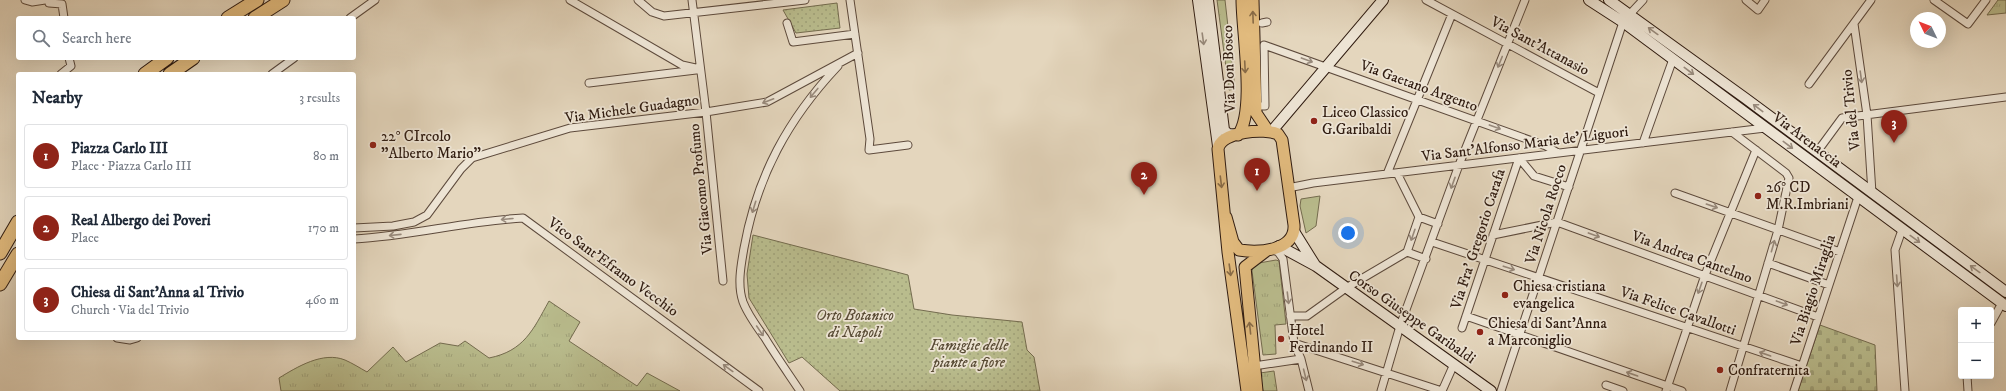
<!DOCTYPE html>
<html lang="en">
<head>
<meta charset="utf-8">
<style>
	:root { --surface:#fff; --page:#f2f2f3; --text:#1f2937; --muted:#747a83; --line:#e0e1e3; --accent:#8f2418 }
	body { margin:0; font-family:"IM FELL DW Pica",serif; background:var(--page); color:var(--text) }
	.controls { position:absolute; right:12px; bottom:12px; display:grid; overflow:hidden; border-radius:4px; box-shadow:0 4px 16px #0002 }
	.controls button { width:36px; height:36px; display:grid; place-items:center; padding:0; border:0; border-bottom:1px solid var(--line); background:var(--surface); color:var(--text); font:20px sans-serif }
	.compass { position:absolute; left:1910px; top:12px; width:36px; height:36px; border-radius:50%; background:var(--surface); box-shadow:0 4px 16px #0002; rotate:313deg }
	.you { position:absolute; left:1348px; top:233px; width:14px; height:14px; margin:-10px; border:3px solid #fff; border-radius:50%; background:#1a73e8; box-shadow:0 0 0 6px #1a73e833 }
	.badge { display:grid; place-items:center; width:26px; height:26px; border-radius:50%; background:var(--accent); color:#fff; font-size:13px; font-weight:700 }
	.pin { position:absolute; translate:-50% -33px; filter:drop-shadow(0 1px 2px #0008) }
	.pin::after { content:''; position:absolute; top:21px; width:14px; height:12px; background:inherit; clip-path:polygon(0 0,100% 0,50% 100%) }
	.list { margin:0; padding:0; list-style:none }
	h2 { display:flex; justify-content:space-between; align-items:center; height:52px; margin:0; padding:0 16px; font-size:17px }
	h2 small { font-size:13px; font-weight:400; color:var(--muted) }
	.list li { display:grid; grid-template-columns:26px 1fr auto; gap:12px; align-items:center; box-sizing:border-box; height:64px; margin:0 8px 8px; padding:0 8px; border:1px solid var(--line); border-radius:4px }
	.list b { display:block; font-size:15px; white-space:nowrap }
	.list p { margin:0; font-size:13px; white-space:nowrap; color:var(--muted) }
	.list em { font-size:13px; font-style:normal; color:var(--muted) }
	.icon { flex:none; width:22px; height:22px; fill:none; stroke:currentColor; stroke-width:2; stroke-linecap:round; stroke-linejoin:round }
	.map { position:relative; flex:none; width:2006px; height:391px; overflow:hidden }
	.search { position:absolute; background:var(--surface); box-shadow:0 4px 16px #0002; left:16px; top:16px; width:340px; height:44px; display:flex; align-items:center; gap:10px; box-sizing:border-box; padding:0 14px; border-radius:4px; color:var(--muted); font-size:15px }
	.panel { position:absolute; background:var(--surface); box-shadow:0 4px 16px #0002; left:16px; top:72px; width:340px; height:268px; border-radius:4px }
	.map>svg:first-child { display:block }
</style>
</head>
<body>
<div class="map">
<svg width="2006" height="391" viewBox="0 0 2006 391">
	<defs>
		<pattern id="cemetery-stones" width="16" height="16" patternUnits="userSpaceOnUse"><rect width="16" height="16" fill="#b9bc8d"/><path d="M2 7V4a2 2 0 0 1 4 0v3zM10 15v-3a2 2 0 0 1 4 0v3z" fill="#9fa179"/></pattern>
		<pattern id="park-tufts" width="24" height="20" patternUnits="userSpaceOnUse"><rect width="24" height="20" fill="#b9bc8d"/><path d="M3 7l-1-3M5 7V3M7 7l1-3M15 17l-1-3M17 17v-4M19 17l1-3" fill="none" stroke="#9fa179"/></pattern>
		<pattern id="garden-dots" width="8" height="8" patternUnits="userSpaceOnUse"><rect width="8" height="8" fill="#b9bc8d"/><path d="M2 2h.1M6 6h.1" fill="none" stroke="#9fa179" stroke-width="1.8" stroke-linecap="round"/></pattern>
	</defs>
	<rect width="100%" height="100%" fill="#e4d6bd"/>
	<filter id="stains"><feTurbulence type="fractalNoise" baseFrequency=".005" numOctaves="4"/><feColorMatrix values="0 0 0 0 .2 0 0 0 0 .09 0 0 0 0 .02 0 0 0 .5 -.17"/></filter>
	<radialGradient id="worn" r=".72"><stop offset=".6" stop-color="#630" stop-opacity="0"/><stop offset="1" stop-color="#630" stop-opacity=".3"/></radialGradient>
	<path fill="#b9bc8d" stroke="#746c4f" d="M1320,196L1316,226L1306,233L1300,206L1301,199Z"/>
	<path fill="url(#cemetery-stones)" stroke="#746c4f" d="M1820,325L1875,345L1877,391H1798Z"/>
	<path fill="url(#park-tufts)" stroke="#746c4f" d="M1217,0H1225L1235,89L1229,90Z
		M1998,0H2006V13L1987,15Z
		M1276,260L1279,261L1286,324L1275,325L1276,354L1263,355L1252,271L1253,265L1259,263Z
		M549,301L580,322L569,341L637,386L647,373L680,391H281L279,378C297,367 323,351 345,360C352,363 360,368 367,372L393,347L406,362L440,343L458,346L465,341L489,358C524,351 533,330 549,301Z
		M1274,371L1277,391H1263L1260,373Z"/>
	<path fill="url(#garden-dots)" stroke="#746c4f" d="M837,3L840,28L796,33L783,10Z
		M753,235L908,275L914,309L952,315L1022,322L1027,350L1034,357L1040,391H840L802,357L789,363L749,298L747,274Z"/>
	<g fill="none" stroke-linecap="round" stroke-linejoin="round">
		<defs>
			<path id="street" d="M25,0L32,2L45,0
				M49,0V3L62,4L64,18
				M570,0L682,65L700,69
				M638,0L652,12L664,16L805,0
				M692,0L706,112L723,281
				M850,0L870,139L869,150L908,145
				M1426,0L1599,93
				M1746,0L1758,10L1765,0
				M1934,0L1968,24L1986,0
				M1630,14L1643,0
				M350,18L375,0
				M787,23L793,42L855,34
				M1262,23L1267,22
				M1854,24L1867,115L1872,193
				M61,74L71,66L69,58
				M272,74L294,58
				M589,83L696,70
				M1809,84L1871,0
				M1256,106H1265L1264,45L1546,146L1558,153
				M1643,143L1673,59
				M1817,152L1842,118L2006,97
				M1519,158L1534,176L1569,187
				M1397,173L1419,217
				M1387,174L1452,14
				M1288,188L1313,183L1765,128
				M1675,193L1840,252
				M354,228L393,226L414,222L427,215L461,169L472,158L570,128L706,112L767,102L858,53
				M1902,230L1895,250L1905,391
				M1493,235L1557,222L1818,317
				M354,239C411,236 466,221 523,218L759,391
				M1432,242L1802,366
				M1270,249L1278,252L1283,259L1294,343L1301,359L1309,391
				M1426,259L1407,252L1419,217L1438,224
				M1768,263L1829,285
				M1290,316H1307L1346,288L1407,252
				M1466,316L1682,391
				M1991,323L2002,303
				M1462,328L1519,158
				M117,338L130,340L137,338
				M1294,343L1442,391L1454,364
				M1254,366L1301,359
				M1967,376L1968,391
				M1606,385L1623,391
				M800,391C788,373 776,356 765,338C757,327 748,315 743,302C737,285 741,265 744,248C757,176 788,119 838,66
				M1381,391L1400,326L1459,165L1525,0
				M1501,391L1623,22
				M1666,391L1705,275L1756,150
				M1730,391L1778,230L1789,178L1786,173L1732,132
				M1794,391L1858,197"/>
			<path id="secondary" d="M1198,0L1218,146
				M1208,0L1224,130L1228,134L1238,135
				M1589,0L1623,22L2006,306
				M1609,0L1745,98L2006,292
				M1271,132L1383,0
				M1295,233L1315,265
				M1279,246L1316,266L1491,391"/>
			<path id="primary" d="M1253,0L1256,113L1268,131
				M1238,135C1256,111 1242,32 1242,0
				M1226,217L1233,242L1239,250C1259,253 1296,251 1294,225L1282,140L1278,134C1265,128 1221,131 1218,149L1228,252L1247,391
				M1257,391L1245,267L1266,251"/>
			<path id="highway" d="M228,18L257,0
				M255,18L283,0
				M145,74L167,58
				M170,74L193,58
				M0,253L18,222
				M0,284L18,254"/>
		</defs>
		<use href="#street" stroke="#5d4a3c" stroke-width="9"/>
		<use href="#secondary" stroke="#301c11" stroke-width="12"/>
		<use href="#primary" stroke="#301c11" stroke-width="13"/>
		<use href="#highway" stroke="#301c11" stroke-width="15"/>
		<use href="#street" stroke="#ede4d4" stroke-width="7"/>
		<use href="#secondary" stroke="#ede4d4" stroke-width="10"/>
		<use href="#primary" stroke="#e2bb7e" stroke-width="11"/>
		<use href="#highway" stroke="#e2bb7e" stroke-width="13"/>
	</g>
	<defs><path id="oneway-shaft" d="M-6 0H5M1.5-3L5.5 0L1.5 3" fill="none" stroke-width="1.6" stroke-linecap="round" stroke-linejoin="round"/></defs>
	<g stroke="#896c48">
		<use href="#oneway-shaft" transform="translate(1253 17) rotate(-92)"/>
		<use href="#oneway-shaft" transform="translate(1245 67) rotate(87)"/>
		<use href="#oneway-shaft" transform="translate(1221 182) rotate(83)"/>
		<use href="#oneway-shaft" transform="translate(1230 270) rotate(82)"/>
		<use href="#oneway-shaft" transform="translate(1250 328) rotate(-96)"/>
	</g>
	<g stroke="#988a7c">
		<use href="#oneway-shaft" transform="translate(1653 31) rotate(-144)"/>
		<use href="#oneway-shaft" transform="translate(1203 39) rotate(82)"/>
		<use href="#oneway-shaft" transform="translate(1307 60) rotate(20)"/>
		<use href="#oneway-shaft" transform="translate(1500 62) rotate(112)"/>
		<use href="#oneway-shaft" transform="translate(1689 71) rotate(37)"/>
		<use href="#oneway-shaft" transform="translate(1861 77) rotate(82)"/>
		<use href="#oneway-shaft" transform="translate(814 93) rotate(130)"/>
		<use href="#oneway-shaft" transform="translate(768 101) rotate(159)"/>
		<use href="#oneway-shaft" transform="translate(1758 108) rotate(-143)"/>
		<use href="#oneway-shaft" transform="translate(1495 127) rotate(20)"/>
		<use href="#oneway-shaft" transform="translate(1788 145) rotate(37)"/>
		<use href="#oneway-shaft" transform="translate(1453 183) rotate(110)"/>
		<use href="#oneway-shaft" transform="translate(1712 206) rotate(19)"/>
		<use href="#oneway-shaft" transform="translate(754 207) rotate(107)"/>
		<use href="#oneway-shaft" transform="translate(507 219) rotate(175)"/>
		<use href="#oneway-shaft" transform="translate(395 235) rotate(174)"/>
		<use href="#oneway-shaft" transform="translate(1413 235) rotate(109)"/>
		<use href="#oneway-shaft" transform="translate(1594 235) rotate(20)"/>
		<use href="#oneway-shaft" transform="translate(1915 239) rotate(36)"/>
		<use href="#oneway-shaft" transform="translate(1773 246) rotate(-74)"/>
		<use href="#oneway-shaft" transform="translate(1509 268) rotate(18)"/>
		<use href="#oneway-shaft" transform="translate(1975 269) rotate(-144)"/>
		<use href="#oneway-shaft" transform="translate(1897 281) rotate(86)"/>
		<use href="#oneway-shaft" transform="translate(1700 288) rotate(109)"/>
		<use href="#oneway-shaft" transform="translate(1288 298) rotate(83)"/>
		<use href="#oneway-shaft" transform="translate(1782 303) rotate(20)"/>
		<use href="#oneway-shaft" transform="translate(760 331) rotate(56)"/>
		<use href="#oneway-shaft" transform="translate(1765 354) rotate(-161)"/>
		<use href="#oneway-shaft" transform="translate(1358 363) rotate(18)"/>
		<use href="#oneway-shaft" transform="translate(728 368) rotate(-144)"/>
		<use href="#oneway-shaft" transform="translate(1632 374) rotate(-161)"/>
		<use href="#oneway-shaft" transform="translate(1305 375) rotate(76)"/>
	</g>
	<g fill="#8f2418" stroke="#ede4d4" stroke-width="1.5">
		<circle cx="1314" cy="121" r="4"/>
		<circle cx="373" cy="145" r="4"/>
		<circle cx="1758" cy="196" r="4"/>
		<circle cx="1505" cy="295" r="4"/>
		<circle cx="1480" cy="332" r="4"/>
		<circle cx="1281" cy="339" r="4"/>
		<circle cx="1720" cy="370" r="4"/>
	</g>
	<g text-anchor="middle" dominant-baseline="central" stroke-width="3.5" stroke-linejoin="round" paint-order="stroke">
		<g font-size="15" fill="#301c11" stroke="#ede4d4">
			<text transform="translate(1540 46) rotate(28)">Via Sant'Attanasio</text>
			<text transform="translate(1229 69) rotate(-92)">Via Don Bosco</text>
			<text transform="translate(1419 86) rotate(20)">Via Gaetano Argento</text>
			<text transform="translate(632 109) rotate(-8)">Via Michele Guadagno</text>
			<text transform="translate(1851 110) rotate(-96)">Via del Trivio</text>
			<text transform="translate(1807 140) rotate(37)">Via Arenaccia</text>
			<text transform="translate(1525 144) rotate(-7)">Via Sant'Alfonso Maria de' Liguori</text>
			<text transform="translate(701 189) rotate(-96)">Via Giacomo Profumo</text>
			<text transform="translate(1546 214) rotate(-72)">Via Nicola Rocco</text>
			<text transform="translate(1478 239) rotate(-72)">Via Fra' Gregorio Carafa</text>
			<text transform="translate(1692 257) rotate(20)">Via Andrea Cantelmo</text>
			<text transform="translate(613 267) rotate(36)">Vico Sant'Eframo Vecchio</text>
			<text transform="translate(1813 290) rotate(-72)">Via Biagio Miraglia</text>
			<text transform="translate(1678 311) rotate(19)">Via Felice Cavallotti</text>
			<text transform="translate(1412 317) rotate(35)">Corso Giuseppe Garibaldi</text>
		</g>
		<g font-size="15" fill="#301c11" stroke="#ede4d4" text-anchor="start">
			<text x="1322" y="112">Liceo Classico<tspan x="1322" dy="17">G.Garibaldi</tspan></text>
			<text x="381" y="136">22° CIrcolo<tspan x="381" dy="17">"Alberto Mario"</tspan></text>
			<text x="1766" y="187">26° CD<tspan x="1766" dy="17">M.R.Imbriani</tspan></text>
			<text x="1513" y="286">Chiesa cristiana<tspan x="1513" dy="17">evangelica</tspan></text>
			<text x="1488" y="323">Chiesa di Sant'Anna<tspan x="1488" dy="17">a Marconiglio</tspan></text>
			<text x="1289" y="330">Hotel<tspan x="1289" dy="17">Ferdinando II</tspan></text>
			<text x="1728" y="370">Confraternita</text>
		</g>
		<g font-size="15" font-style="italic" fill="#594c36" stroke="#ede4d4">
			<text x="855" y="315">Orto Botanico<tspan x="855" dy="17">di Napoli</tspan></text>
			<text x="969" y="345">Famiglie delle<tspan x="969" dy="17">piante a fiore</tspan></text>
		</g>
	</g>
	<rect width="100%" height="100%" filter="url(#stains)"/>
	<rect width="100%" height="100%" fill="url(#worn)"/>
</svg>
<div class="controls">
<button>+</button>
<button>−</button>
</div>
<svg class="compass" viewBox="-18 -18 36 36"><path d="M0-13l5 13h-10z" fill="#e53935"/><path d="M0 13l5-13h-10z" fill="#747a83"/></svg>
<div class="you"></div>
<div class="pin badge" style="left:1257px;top:191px">1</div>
<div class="pin badge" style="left:1144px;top:195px">2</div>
<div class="pin badge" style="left:1894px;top:143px">3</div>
<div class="search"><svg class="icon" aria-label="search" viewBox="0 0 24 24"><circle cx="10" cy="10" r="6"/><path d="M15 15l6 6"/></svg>Search here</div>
<section class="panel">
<h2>Nearby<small>3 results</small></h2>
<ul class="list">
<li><span class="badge">1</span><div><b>Piazza Carlo III</b><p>Place · Piazza Carlo III</p></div><em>80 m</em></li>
<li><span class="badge">2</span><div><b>Real Albergo dei Poveri</b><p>Place</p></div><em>170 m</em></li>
<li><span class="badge">3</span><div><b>Chiesa di Sant'Anna al Trivio</b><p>Church · Via del Trivio</p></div><em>460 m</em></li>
</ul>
</section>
</div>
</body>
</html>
